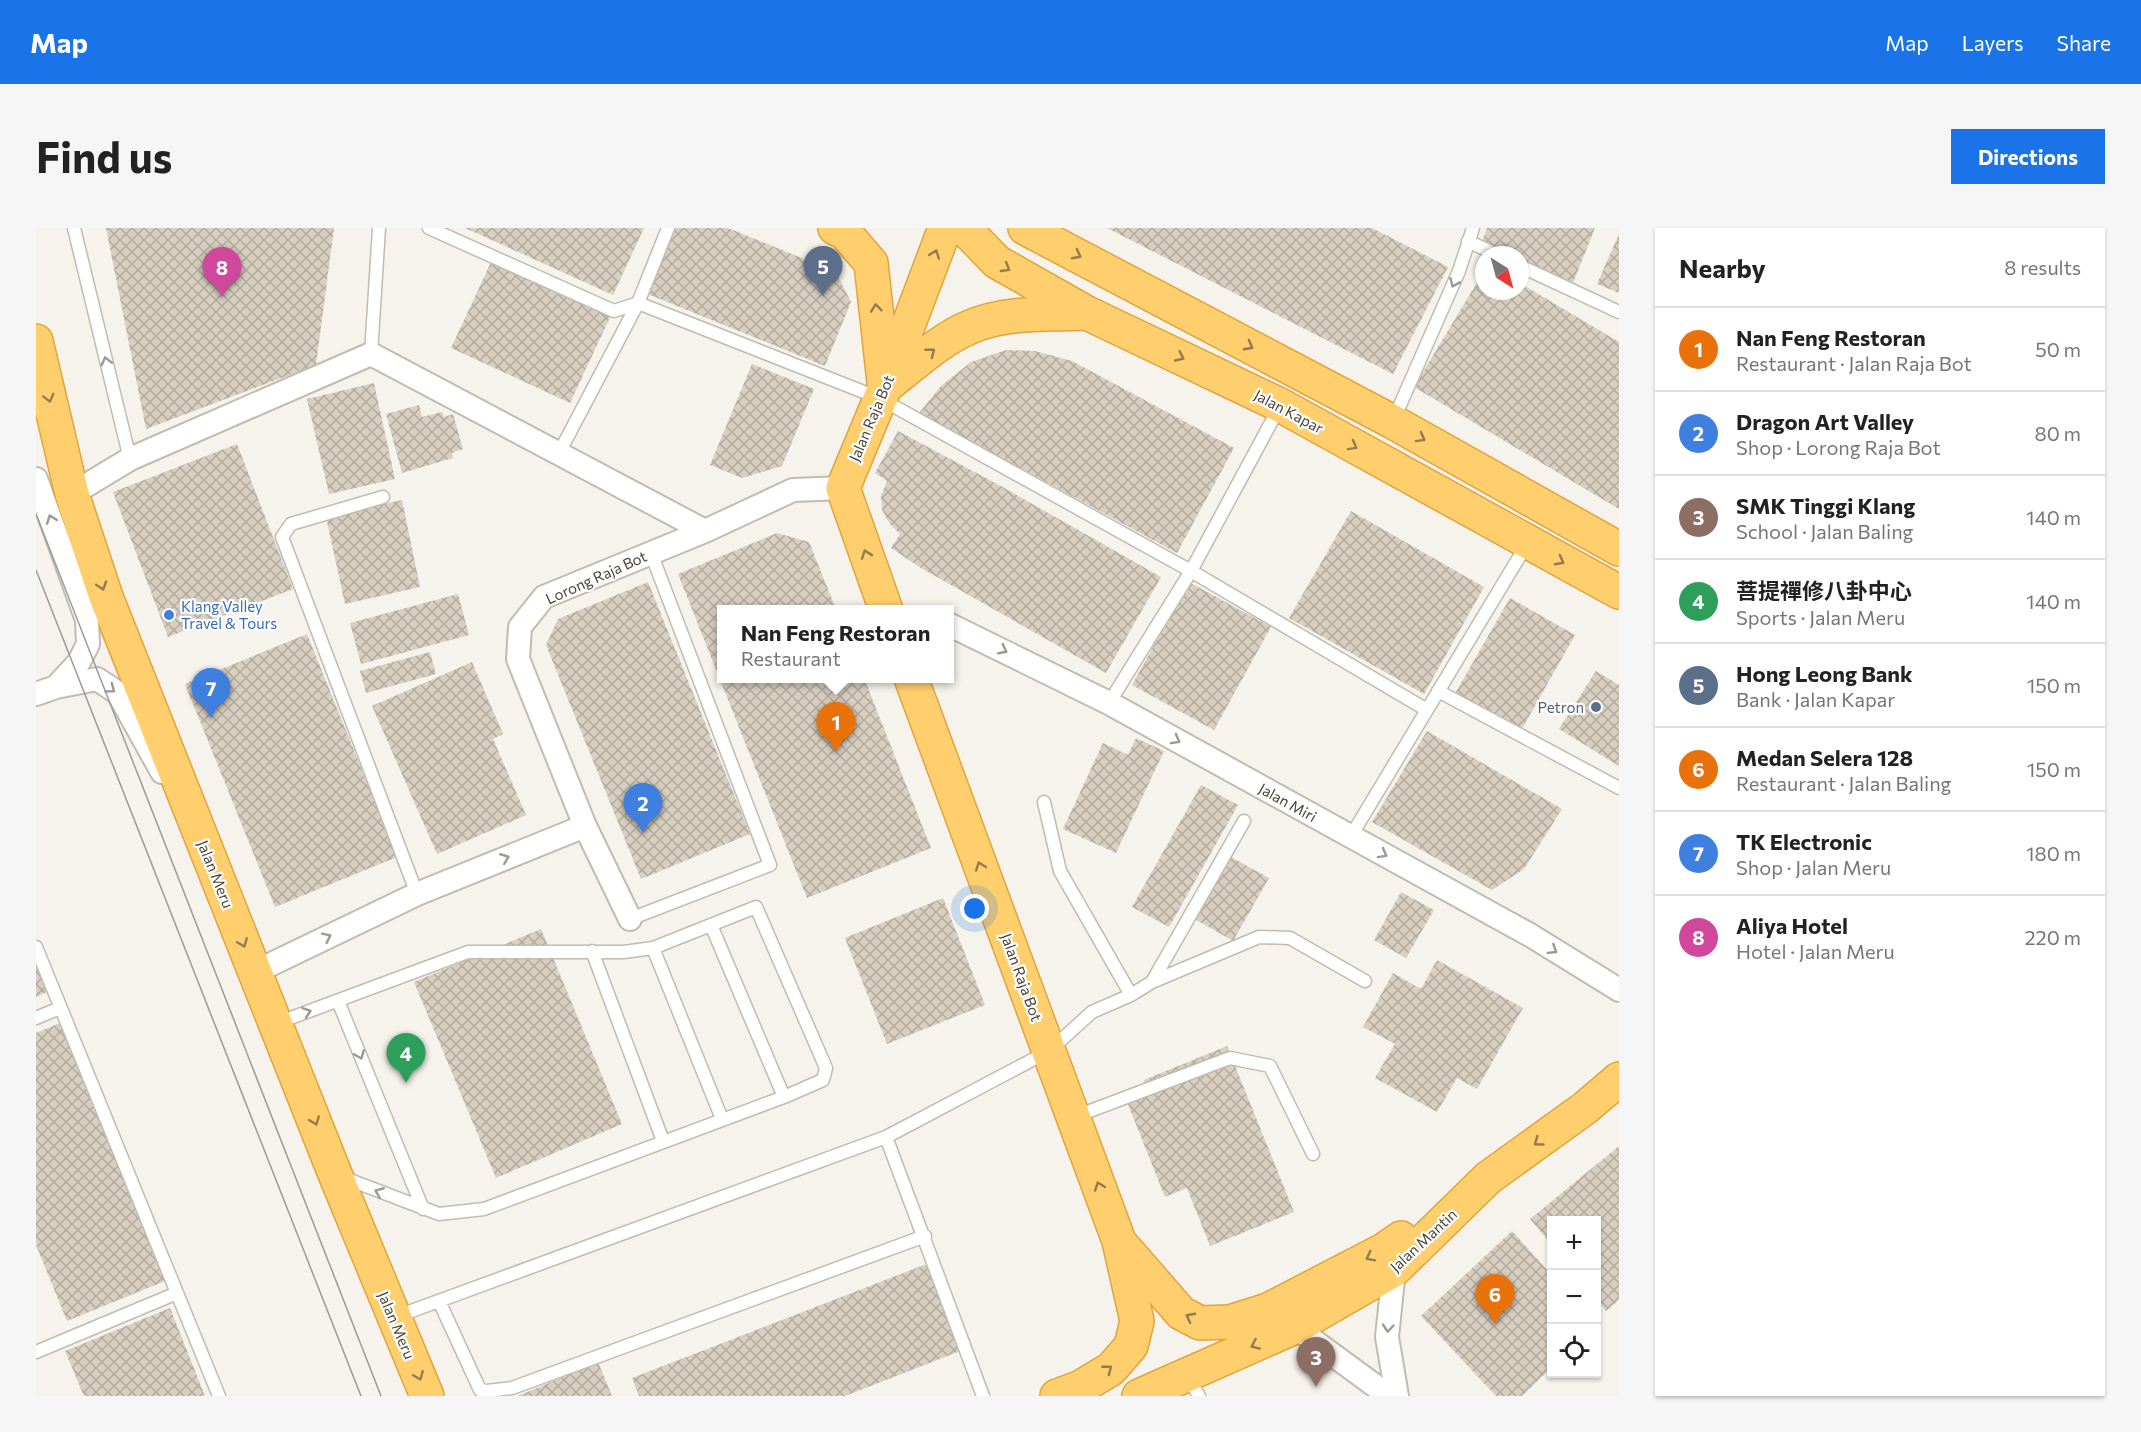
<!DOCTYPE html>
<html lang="en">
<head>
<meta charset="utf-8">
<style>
	:root { --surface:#fff; --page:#f6f6f6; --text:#222; --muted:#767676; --line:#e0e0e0; --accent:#1a73e8 }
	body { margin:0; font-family:Commissioner,"Noto Sans SC",sans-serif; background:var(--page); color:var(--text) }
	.controls { position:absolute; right:18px; bottom:18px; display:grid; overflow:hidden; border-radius:0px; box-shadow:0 2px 4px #0004 }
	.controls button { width:54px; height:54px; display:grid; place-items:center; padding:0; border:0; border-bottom:2px solid var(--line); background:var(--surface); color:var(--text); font:30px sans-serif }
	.compass { position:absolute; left:1439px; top:18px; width:54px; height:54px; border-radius:50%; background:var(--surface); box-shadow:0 2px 4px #0004; rotate:144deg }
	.you { position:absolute; left:939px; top:681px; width:21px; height:21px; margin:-15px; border:4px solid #fff; border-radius:50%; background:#1a73e8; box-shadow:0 0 0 9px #1a73e833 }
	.badge { display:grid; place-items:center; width:39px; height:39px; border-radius:50%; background:var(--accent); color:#fff; font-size:20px; font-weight:700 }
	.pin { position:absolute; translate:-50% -50px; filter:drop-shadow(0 2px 3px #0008) }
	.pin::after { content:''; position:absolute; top:32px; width:21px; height:18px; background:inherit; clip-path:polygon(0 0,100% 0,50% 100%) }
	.popup { position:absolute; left:681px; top:377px; width:237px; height:78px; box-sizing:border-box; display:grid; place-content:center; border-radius:0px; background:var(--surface); filter:drop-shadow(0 2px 4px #0005); font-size:20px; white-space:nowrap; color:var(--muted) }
	.popup b { font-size:22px; color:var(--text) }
	.popup::after { content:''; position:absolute; left:50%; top:100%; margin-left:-12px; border:12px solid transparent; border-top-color:var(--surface) }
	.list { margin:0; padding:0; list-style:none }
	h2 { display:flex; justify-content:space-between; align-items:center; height:78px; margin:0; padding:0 24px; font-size:26px }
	h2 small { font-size:20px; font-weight:400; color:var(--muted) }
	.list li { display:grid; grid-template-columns:39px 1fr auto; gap:18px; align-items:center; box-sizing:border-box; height:84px; padding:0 24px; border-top:2px solid var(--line) }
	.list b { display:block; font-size:22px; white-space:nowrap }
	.list p { margin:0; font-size:20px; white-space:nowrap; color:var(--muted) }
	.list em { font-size:20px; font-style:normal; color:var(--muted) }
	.icon { flex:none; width:33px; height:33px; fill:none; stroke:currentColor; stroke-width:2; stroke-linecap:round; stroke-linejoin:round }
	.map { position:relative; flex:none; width:1583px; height:1168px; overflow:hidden; border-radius:0px }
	header { display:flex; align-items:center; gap:36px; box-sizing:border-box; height:84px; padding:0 30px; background:var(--accent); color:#fff }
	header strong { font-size:28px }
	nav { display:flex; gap:33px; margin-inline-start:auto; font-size:21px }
	.intro { display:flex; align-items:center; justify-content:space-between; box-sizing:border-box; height:144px; padding:0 36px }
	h1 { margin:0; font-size:42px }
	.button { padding:15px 27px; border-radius:0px; background:var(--accent); color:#fff; font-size:21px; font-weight:700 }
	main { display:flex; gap:36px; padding:0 36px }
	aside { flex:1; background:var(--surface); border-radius:0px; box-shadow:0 2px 4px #0004 }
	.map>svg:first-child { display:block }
</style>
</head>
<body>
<header>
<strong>Map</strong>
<nav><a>Map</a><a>Layers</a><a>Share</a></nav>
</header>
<div class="intro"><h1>Find us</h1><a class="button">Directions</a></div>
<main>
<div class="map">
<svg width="1583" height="1168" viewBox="0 0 1583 1168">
	<defs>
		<pattern id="building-cross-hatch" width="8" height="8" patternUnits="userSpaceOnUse" patternTransform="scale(1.5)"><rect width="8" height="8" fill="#d8cfc1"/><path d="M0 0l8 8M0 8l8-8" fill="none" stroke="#b1aa9e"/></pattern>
	</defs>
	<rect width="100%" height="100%" fill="#f6f3ec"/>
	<path fill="url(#building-cross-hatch)" d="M70,0H298L280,137L110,201Z
		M429,0H608L577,67Z
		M635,0H692L800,44L815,74L789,138L609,65Z
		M1071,0H1336L1412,39L1357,146Z
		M1451,0H1559L1537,55L1484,35V27H1465L1444,19Z
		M1583,6V65L1561,56Z
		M457,30L576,85L534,175L415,120Z
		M1448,43V63H1484V55L1583,114V281L1378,159Z
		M970,122L999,123L1036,133L1198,220L1141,325L883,185L905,158L935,134Z
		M716,136L778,161L746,238L706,250L674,237Z
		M338,155L359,251L293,266L271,171Z
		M383,177L386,189L406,184L408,189L417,186L427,221L416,225L417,230L366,245L350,186Z
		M862,203L963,257L1125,349L1070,445L885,340L855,320L864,306L854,296L846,282L845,268L851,253L839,245Z
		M201,216L257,361L132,409L77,264Z
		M366,272L384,359L309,376L290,289Z
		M1315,283L1448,359L1388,466L1253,390Z
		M741,305L773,314L800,381H686V450H828L895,620L771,670L642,346Z
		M612,354L714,606L605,651L510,417L522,391Z
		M1153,354L1235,399L1178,502L1096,457Z
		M422,366L433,407L325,436L314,395Z
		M1474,370L1539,407L1483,506L1417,469Z
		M271,406L361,629L239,679L149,456Z
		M394,424L400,446L330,465L324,443Z
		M436,434L467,506L457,511L490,587L401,626L336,478Z
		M1560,443L1583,457V538L1523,501Z
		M1391,503L1526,581L1488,641L1456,662L1336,594Z
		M1100,510L1128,523L1080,625L1027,601L1067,515L1092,527Z
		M1165,557L1202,577L1133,699L1096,679Z
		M1193,628L1233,650L1197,713L1157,690Z
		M1365,664L1398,682L1370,730L1338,712Z
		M907,670L949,777L851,816L809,710Z
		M505,701L586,896L460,950L378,754Z
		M0,732L13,763L0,769Z
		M1401,732L1487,780L1441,861L1421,850L1401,884L1339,850L1359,816L1327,799L1357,745L1385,761Z
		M24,795L129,1053L31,1093L0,1017V805Z
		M1191,818L1258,984L1174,1018L1151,960L1129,969L1089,869L1110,860L1108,852Z
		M1583,918V1072L1570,1083L1560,1071V992H1516L1515,1016L1494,991Z
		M1476,1003L1515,1046V1140L1486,1168H1460L1385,1088Z
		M893,1035L927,1122L809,1168H603L596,1150Z
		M134,1080L169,1168H48L29,1123Z
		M562,1134L576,1168H482Z"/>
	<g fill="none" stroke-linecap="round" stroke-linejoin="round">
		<defs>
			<path id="lane" d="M38,0L94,231
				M393,0L578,83L602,75L843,170L1155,343L1391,482
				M1432,13L1461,27
				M1484,38L1583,84
				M335,126L343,0
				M1357,193L1423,43L1437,0
				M523,225L602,75L632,0
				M347,269L255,296L246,309L381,666
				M1402,463L1583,560
				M1073,475L1155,343L1244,178
				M1008,574L1024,643L1095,767
				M1315,608L1491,316
				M594,691L734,637L615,325
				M675,697L748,869
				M0,719L183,1168
				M617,720L686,891
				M556,723L627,913
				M1116,754L1208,593
				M302,773L387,981
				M0,790L24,780
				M241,795L432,724H588L617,720L720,679L790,840L787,852L748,869L448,981L403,986L306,949
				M1038,889L1194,830L1234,838L1277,926
				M850,909L947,1168
				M403,1073L444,1162L451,1163L476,1160L889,1008
				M359,1089L850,909L1013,823L1056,784L1095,767L1116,754L1223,709L1254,710L1329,753
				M0,1124L141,1065
				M1152,1149L1163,1168"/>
			<path id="street" d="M0,251L51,392L52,416L43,434L20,459
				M36,266L94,231L335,126L669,303
				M914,397L1073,475L1494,707L1583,762
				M0,466L20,459L61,451L82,465L126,544
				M594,691L549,598L482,431L484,399L508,369L669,303L757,262L807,260
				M219,744L381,666L549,598
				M1358,1042L1351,1109L1361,1168
				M1259,1099L1353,1168"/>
			<path id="highway" d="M799,0L809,5L835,35L848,154
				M928,0L961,34L1051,85L1244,177L1583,364
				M989,0L1357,194L1583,321
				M0,113L36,266L70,369L299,946L391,1168
				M849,159C875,139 902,113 932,100C968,83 1012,87 1051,85
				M850,382L807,260L849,159L909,0
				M875,450L1083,1013L1101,1093L1095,1118L1075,1141L1045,1159L1021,1168
				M1086,1017L1145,1085L1164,1095L1194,1094L1232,1082L1346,1023L1365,1010
				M1103,1168L1259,1099L1358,1042L1452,950L1549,880L1583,851"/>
		</defs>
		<use href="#lane" stroke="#c2bbae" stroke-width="15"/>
		<use href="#street" stroke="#c2bbae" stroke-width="26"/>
		<use href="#highway" stroke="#e0a43c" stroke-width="36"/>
		<use href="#lane" stroke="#fff" stroke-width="12"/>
		<use href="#street" stroke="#fff" stroke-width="22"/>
		<use href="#highway" stroke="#ffcf6e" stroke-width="33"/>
		<path stroke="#9a9a9a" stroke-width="1.5" d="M0,286L345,1168
			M0,342L325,1168"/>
	</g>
	<defs><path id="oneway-chevron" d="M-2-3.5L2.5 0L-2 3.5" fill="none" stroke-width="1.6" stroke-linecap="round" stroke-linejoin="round" transform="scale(1.5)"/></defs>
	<g stroke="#937c4e">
		<use href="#oneway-chevron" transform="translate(899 26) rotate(-69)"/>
		<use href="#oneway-chevron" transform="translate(1041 27) rotate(28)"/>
		<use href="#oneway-chevron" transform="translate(970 40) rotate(30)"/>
		<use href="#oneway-chevron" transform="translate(840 80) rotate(-96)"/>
		<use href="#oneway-chevron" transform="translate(1213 118) rotate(28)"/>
		<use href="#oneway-chevron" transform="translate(895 124) rotate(-38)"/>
		<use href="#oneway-chevron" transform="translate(1144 129) rotate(25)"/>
		<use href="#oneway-chevron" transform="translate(13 170) rotate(76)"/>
		<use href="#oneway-chevron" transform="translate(1385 210) rotate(29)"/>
		<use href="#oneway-chevron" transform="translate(1317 218) rotate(29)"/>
		<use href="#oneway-chevron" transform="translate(830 326) rotate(-109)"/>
		<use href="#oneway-chevron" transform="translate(1524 333) rotate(28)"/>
		<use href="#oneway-chevron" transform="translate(66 358) rotate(72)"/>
		<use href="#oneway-chevron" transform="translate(944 638) rotate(-110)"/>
		<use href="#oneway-chevron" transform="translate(207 715) rotate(68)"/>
		<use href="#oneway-chevron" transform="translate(279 893) rotate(69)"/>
		<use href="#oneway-chevron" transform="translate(1502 914) rotate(144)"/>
		<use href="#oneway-chevron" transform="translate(1063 958) rotate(-110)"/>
		<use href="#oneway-chevron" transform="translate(1334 1029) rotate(153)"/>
		<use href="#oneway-chevron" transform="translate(1154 1089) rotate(-152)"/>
		<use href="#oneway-chevron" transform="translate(1219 1117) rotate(156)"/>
		<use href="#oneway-chevron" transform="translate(1072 1141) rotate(-38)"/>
		<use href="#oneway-chevron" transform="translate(383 1148) rotate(67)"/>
	</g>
	<g stroke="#9c9892">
		<use href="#oneway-chevron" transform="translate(1418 55) rotate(114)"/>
		<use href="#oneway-chevron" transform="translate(70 133) rotate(-104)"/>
		<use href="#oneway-chevron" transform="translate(15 291) rotate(-110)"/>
		<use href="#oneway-chevron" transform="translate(967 422) rotate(27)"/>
		<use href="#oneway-chevron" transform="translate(75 461) rotate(37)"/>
		<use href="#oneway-chevron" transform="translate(1140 512) rotate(29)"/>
		<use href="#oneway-chevron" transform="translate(1347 626) rotate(29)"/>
		<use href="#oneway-chevron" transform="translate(469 630) rotate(-22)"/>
		<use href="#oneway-chevron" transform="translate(291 709) rotate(-26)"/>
		<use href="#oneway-chevron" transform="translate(1517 722) rotate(32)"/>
		<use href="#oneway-chevron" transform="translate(271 784) rotate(-19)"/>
		<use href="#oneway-chevron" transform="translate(324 827) rotate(68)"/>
		<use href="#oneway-chevron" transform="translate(343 964) rotate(-158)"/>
		<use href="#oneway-chevron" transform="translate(1352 1100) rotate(95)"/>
	</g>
	<circle fill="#3f7fe0" stroke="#fff" stroke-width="2" cx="133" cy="387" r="6"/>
	<circle fill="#5c6f8a" stroke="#fff" stroke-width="2" cx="1560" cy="479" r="6"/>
	<g text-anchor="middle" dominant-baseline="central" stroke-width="4.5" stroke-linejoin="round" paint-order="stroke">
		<g font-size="15" fill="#4b4439" stroke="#fff">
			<text transform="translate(1253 183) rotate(28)">Jalan Kapar</text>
			<text transform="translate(835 190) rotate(-67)">Jalan Raja Bot</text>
			<text transform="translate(560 349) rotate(-24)">Lorong Raja Bot</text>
			<text transform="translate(1252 574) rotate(29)">Jalan Miri</text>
			<text transform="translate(180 646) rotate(68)">Jalan Meru</text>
			<text transform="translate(986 749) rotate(70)">Jalan Raja Bot</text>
			<text transform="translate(1387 1012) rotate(-43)">Jalan Mantin</text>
			<text transform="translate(361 1097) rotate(67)">Jalan Meru</text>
		</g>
		<g font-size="15" fill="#366cbe" stroke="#fff" text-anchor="start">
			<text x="145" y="378">Klang Valley<tspan x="145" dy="17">Travel &amp; Tours</tspan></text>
		</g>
		<g font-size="15" fill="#4e5e75" stroke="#fff" text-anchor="end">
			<text x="1548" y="479">Petron</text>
		</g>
	</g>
</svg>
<div class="controls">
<button>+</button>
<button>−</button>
<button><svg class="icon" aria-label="locate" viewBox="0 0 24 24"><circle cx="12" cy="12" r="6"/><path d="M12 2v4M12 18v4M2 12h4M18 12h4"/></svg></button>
</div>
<svg class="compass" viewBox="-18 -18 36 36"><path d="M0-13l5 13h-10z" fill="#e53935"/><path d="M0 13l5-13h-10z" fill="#767676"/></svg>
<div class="you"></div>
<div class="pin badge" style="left:800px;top:524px;background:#e8710a">1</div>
<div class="popup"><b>Nan Feng Restoran</b>Restaurant</div>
<div class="pin badge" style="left:607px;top:605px;background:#3f7fe0">2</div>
<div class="pin badge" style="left:1280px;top:1159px;background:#8d6e63">3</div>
<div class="pin badge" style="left:370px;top:855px;background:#2e9e5b">4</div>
<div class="pin badge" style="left:787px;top:68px;background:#5c6f8a">5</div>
<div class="pin badge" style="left:1459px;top:1096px;background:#e8710a">6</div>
<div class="pin badge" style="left:175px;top:490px;background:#3f7fe0">7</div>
<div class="pin badge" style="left:186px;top:69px;background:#d1479c">8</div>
</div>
<aside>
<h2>Nearby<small>8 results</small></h2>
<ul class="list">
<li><span class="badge" style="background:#e8710a">1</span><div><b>Nan Feng Restoran</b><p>Restaurant · Jalan Raja Bot</p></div><em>50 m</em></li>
<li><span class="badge" style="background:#3f7fe0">2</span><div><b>Dragon Art Valley</b><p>Shop · Lorong Raja Bot</p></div><em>80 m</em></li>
<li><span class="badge" style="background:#8d6e63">3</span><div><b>SMK Tinggi Klang</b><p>School · Jalan Baling</p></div><em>140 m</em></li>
<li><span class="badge" style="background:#2e9e5b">4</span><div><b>菩提禪修八卦中心</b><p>Sports · Jalan Meru</p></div><em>140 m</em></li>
<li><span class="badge" style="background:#5c6f8a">5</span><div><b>Hong Leong Bank</b><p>Bank · Jalan Kapar</p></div><em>150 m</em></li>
<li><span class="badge" style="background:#e8710a">6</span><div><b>Medan Selera 128</b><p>Restaurant · Jalan Baling</p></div><em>150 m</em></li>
<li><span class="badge" style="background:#3f7fe0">7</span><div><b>TK Electronic</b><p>Shop · Jalan Meru</p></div><em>180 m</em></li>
<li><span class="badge" style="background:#d1479c">8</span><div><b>Aliya Hotel</b><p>Hotel · Jalan Meru</p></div><em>220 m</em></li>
</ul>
</aside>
</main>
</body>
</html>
